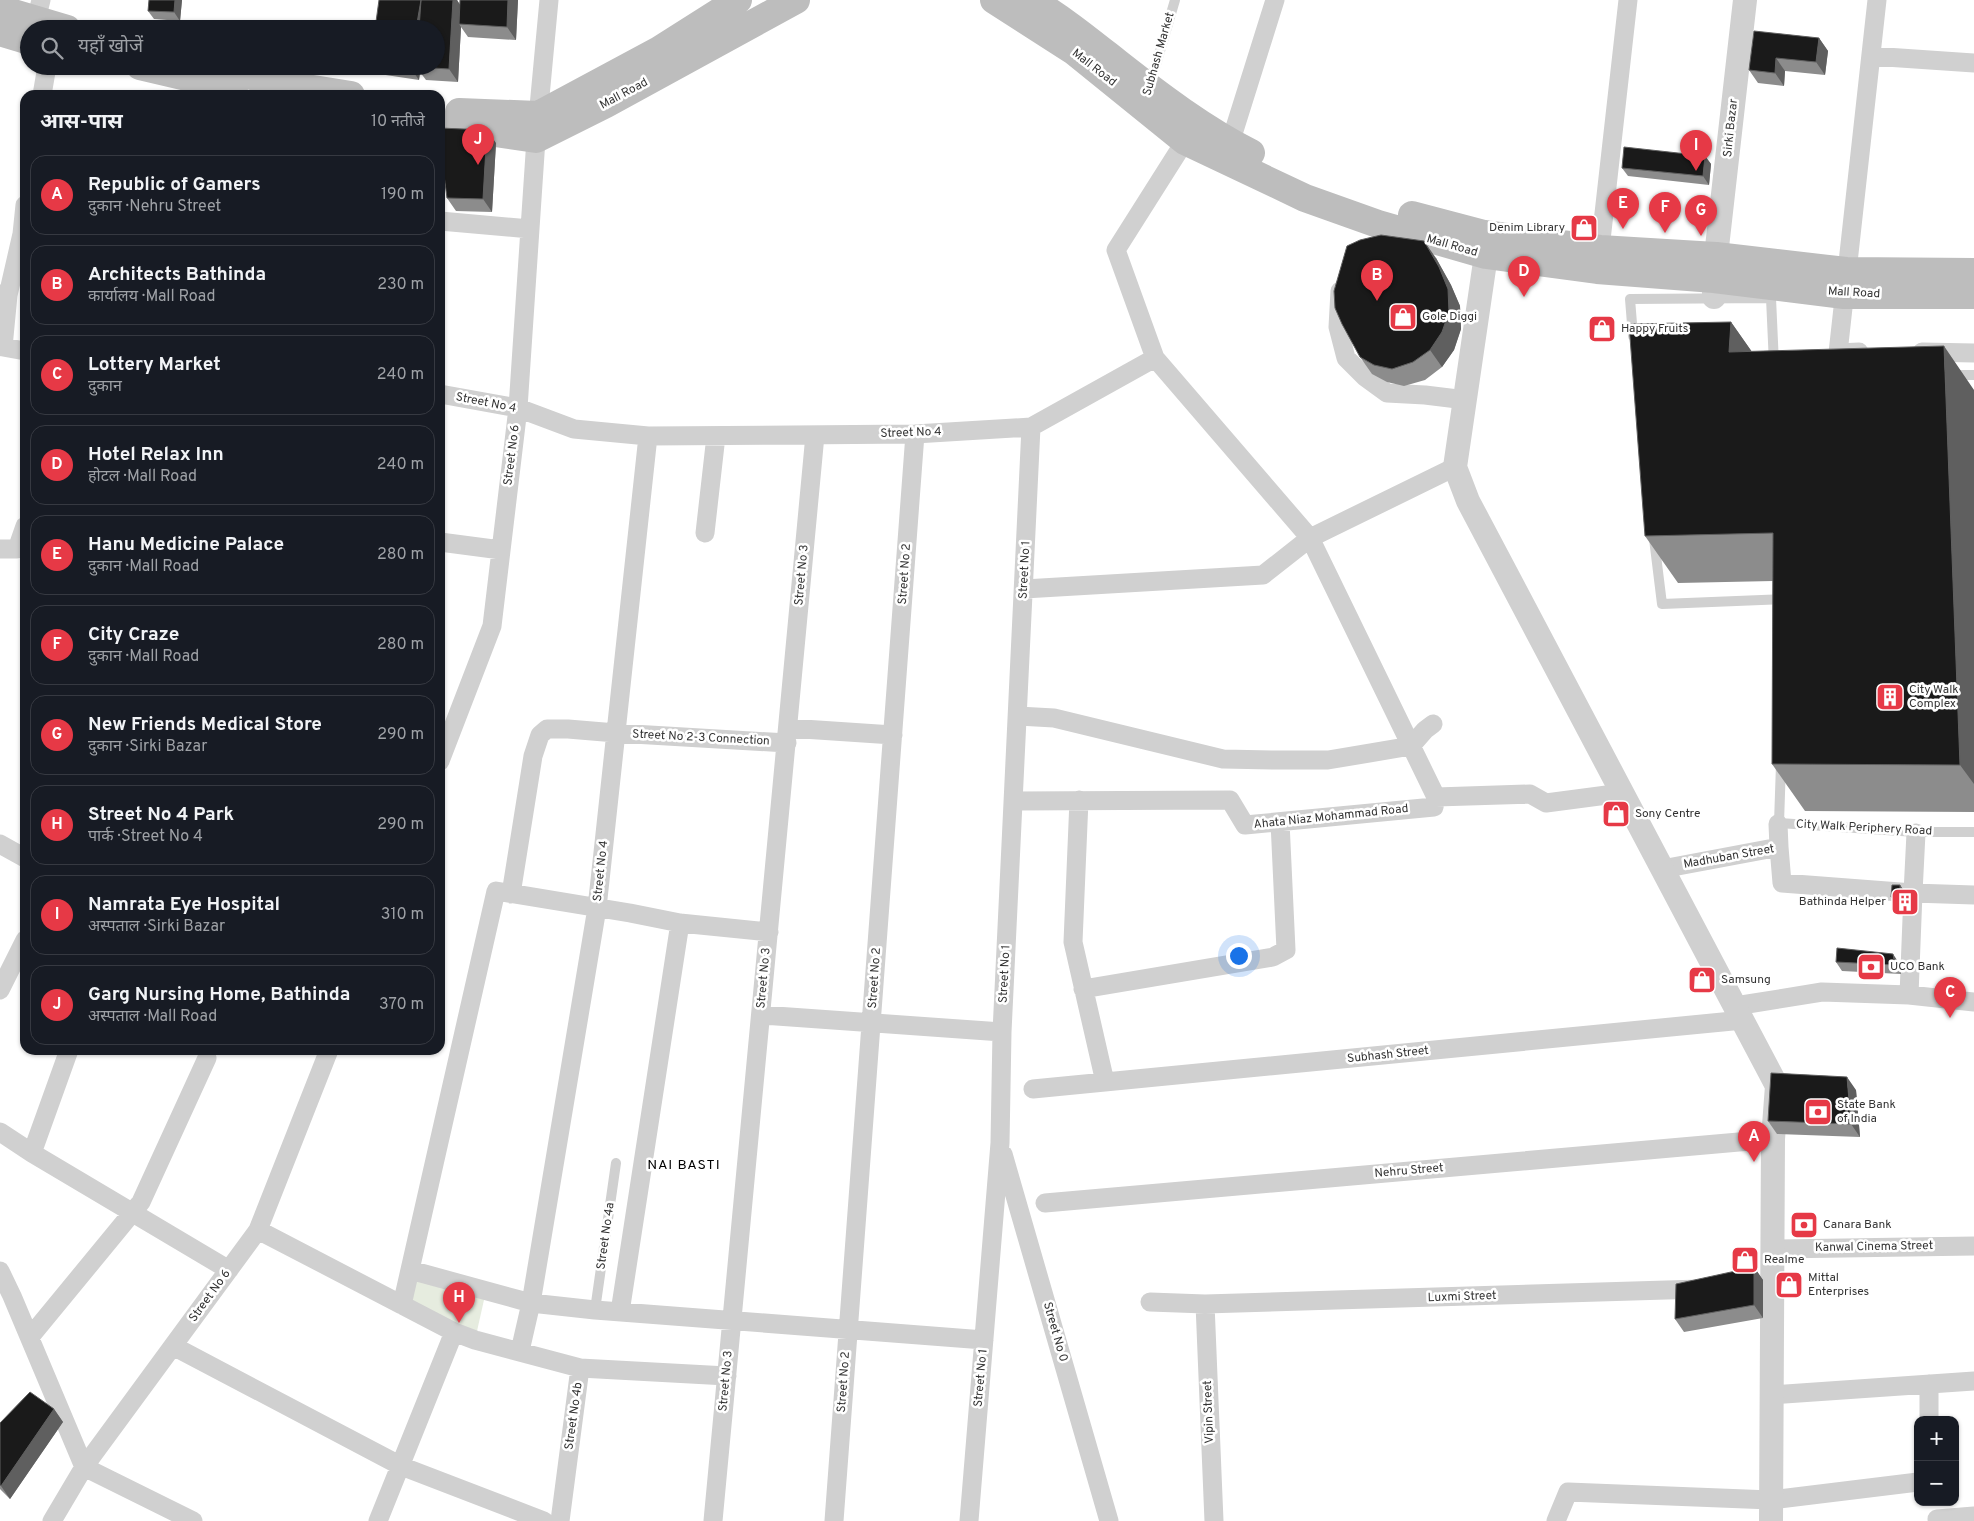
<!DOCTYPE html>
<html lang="hi">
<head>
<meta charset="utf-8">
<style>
	:root { --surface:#171b24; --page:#242831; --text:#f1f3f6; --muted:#9ea1a6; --line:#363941; --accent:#e63946 }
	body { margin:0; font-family:Overpass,"Noto Sans Devanagari",sans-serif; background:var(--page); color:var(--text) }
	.controls { position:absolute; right:15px; bottom:15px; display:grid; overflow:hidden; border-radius:10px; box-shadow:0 1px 4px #0004 }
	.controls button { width:45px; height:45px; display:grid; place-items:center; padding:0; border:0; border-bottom:1px solid var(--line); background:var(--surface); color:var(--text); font:25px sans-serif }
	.you { position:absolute; left:1238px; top:955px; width:18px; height:18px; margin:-12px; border:4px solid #fff; border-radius:50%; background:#1a73e8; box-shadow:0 0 0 8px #1a73e833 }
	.badge { display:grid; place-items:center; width:32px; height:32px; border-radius:50%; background:var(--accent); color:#fff; font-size:16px; font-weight:700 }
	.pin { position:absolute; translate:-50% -41px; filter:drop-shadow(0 1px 2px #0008) }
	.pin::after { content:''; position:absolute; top:26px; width:18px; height:15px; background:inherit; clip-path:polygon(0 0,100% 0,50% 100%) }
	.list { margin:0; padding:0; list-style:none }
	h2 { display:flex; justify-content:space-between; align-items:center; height:65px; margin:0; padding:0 20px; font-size:21px }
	h2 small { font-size:16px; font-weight:400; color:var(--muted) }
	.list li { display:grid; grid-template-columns:32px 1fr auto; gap:15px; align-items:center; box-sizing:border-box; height:80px; margin:0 10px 10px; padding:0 10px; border:1px solid var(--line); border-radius:15px }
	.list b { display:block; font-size:19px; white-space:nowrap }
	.list p { margin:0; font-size:16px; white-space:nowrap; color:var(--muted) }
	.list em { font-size:16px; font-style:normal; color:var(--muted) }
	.icon { flex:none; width:28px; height:28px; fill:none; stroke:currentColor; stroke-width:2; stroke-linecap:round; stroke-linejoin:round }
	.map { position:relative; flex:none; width:1974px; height:1521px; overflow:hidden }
	.search { position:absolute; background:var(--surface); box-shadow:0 1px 4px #0004; left:20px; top:20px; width:425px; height:55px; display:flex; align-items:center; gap:12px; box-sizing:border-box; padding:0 18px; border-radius:28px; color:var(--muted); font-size:19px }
	.panel { position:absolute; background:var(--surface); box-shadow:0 1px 4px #0004; left:20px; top:90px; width:425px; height:965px; border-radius:15px }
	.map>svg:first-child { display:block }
</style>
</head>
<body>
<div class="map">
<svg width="1974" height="1521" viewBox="0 0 1974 1521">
	<rect width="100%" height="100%" fill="#fff"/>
	<path fill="#e6ecdf" d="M410,1270L486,1291L475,1340L402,1305Z"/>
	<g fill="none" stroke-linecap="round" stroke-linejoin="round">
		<path stroke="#d0d0d0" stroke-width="10" d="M1150,85L1175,0
			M1633,336L1630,299L1771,298L1774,364
			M1950,375H1974
			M1654,539L1662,604L1786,599
			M1781,764L1779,823L1916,832H1974
			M595,1310L616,1163"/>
		<path stroke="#d0d0d0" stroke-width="19" d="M36,20L41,0
			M1871,56L1974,63
			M42,95L47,66
			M1185,141L1116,250L1155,358L1310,538L1455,467
			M1227,153L1275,0
			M440,221L530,229
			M1600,249L1628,0
			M1340,291L1338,327L1346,358L1365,377L1387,393L1425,395L1466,400
			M0,294L8,295L3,347L25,351
			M8,295L22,234L25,205
			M1859,352L1838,353L1877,0
			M1922,352L1974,353
			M440,394L518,408L574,429L648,436L915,434L1031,427L1155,358
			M705,533L716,436
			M440,542L501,550
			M0,549H17L25,526
			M1024,589L1263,575L1310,538L1436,797
			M1018,716L1054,718L1223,759L1273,760H1328L1411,746L1425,730L1433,724
			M788,728L893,735
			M440,761L492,626L518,408L536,139L549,0
			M1079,800L1073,942L1105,1082
			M1013,801L1230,800L1245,825L1434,807L1436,797L1530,794L1546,803L1622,793
			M1778,824L1779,847
			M1916,833L1913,893L1974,895
			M0,844L25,858
			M1662,869L1779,847L1782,883L1913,893L1909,995
			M511,894L533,756L540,735L547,729H568L616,733L787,743
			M1083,989L1273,957L1286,950L1280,822
			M0,990L25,940
			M1735,1006L1822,992L1909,995L1974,1002
			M761,1015L1002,1032
			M1033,1089L1743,1020
			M0,1132L32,1153L229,1270
			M32,1153L69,1050
			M1003,1154L1109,1521
			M1045,1203L1773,1139
			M258,1230L454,1332L378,1521
			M1773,1249L1974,1246
			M410,1270L531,1303L595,1310L984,1340
			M0,1271L12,1296L84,1467L193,1521
			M1150,1302L1205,1304L1700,1289
			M1205,1304L1214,1521
			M402,1305L496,891L630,913L680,923L769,932
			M620,1312L680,923
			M454,1332L475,1340L580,1368
			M30,1337L141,1202L207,1058
			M173,1346L401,1466L544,1521
			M520,1351L531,1303L597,908L648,436
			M1929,1384V1420
			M1771,1395L1974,1381
			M1937,1519L1974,1516
			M52,1521L84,1467L258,1230L329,1050
			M560,1521L580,1368L727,1376
			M713,1521L815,435
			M834,1521L915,434
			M969,1521L1000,1143L1002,1032L1031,427
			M1556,1521L1568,1492L1771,1500L1918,1482"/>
		<path stroke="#d0d0d0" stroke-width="24" d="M1486,255L1455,467L1468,501L1777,1086L1773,1139L1771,1521
			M1716,256L1745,0
			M1714,279V297"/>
		<path stroke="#bdbdbd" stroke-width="28" d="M994,0L1075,52L1185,141L1305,198L1378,224L1486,255L1597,270L1714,279L1844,295H1974
			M1031,0C1062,18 1090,41 1118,63C1160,96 1204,129 1251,153
			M0,9L67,29
			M0,32L29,41
			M140,66L234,88
			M211,66L288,85L351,95
			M459,112L538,115L659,50L738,0
			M440,125L536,139L606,104L796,0
			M1412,215L1484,234L1600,249L1716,256L1846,271L1974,272"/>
	</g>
	<path fill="#8c8c8c" d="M149,0H182L180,21L154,19L148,11Z
		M379,0H457L460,5L518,0L516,40L468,37L461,27L458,82L426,80L420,72L419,80L379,74L373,66H436Z
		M1819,38L1828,51L1825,75L1785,71L1784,86L1758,83L1749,70Z
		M496,143L492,212L456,211L447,198Z
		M1705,156L1711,164L1709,185L1628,176L1622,168Z
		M1436,258L1451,285L1460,306L1461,329L1454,350L1442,367L1425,380L1404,386L1387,382L1372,374L1360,357Z
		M1731,322L1752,352L1974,390V812L1805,811L1772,764L1773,581L1678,583L1645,536Z
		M1900,885L1909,898V912L1900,910L1891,897Z
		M1836,962L1899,963L1901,974L1842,971Z
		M1856,1090L1860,1137L1777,1134L1768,1121Z
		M1754,1267L1763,1280V1318L1684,1332L1675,1319Z
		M54,1409L63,1422L10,1499L0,1489V1423Z"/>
	<path fill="#5f5f5f" d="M175,0H182L180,21L174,12Z
		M421,0L427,29H416Z
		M453,0H457L462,8L459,24L461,27L458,82L449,69Z
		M508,0H518L516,40L507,27Z
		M1819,38L1828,51L1825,75L1816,62Z
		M1776,58L1785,71L1784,86L1775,73Z
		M410,66H421L417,67L420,72L419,80L410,67Z
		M487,130L496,143L492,212L483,199Z
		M1705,156L1711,164L1709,185L1703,176Z
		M1424,241L1436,258L1451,285L1460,306L1461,329L1454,350L1442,367L1430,350Z
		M1731,322L1764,369L1729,352Z
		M1944,346L1974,390V784L1960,765Z
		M1900,885L1909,898V912L1900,899Z
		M1893,954L1899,963L1901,974L1895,965Z
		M1847,1077L1856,1090L1860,1137L1851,1124Z
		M1754,1267L1763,1280V1318L1754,1305Z
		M54,1409L63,1422L10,1499L1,1486Z"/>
	<path fill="#1a1a1a" stroke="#5f5f5f" d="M149,0H175L174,12L148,11Z
		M379,0H421L416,29H375Z
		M421,0H453L449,69L417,67V66H436V29H419Z
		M460,0H508L507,27L459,24Z
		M1754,31L1819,38L1816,62L1776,58L1775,73L1749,70Z
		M440,128L487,130L483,199L447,198L440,145Z
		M1624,147L1705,156L1703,176L1622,168Z
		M1381,235L1424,241L1439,267L1448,289L1449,312L1442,332L1430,350L1413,362L1392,369L1374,365L1360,357L1342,324L1335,308L1334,291L1347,246L1360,240Z
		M1731,322L1729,352L1944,346L1960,765L1772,764L1773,533L1645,536L1629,324Z
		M1892,885H1900V899L1891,897Z
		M1837,948L1893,954L1895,965L1836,962Z
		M1771,1073L1847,1077L1851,1124L1768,1121Z
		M1754,1267V1305L1675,1319L1676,1284Z
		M30,1392L54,1409L1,1486L0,1485V1423Z"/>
	<defs>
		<symbol id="shop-square" viewBox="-11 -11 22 22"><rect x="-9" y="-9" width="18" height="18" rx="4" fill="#e63946" stroke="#fff"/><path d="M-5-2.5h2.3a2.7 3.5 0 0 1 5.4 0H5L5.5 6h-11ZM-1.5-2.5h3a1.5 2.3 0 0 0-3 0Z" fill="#fff"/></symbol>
		<symbol id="building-square" viewBox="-11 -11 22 22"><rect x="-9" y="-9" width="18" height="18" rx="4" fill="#e63946" stroke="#fff"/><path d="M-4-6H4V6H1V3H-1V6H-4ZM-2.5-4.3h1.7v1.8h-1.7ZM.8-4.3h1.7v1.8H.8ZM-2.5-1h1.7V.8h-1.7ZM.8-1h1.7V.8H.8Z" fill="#fff"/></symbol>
		<symbol id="bank-square" viewBox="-11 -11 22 22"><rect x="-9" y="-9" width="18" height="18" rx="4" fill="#e63946" stroke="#fff"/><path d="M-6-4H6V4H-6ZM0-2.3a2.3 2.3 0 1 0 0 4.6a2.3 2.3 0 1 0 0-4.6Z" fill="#fff"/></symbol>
	</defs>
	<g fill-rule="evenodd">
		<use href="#shop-square" x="1568" y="212" width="32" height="32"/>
		<use href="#shop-square" x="1387" y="301" width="32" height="32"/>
		<use href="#shop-square" x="1586" y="313" width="32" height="32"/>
		<use href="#building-square" x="1874" y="681" width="32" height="32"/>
		<use href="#shop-square" x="1600" y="798" width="32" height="32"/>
		<use href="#building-square" x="1889" y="886" width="32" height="32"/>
		<use href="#bank-square" x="1855" y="951" width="32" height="32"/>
		<use href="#shop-square" x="1686" y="964" width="32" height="32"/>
		<use href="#bank-square" x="1802" y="1096" width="32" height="32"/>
		<use href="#bank-square" x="1788" y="1209" width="32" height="32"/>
		<use href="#shop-square" x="1729" y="1244" width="32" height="32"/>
		<use href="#shop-square" x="1773" y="1269" width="32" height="32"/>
	</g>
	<g text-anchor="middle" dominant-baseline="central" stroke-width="5" stroke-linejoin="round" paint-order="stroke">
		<g font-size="12" fill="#333" stroke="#fff">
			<text transform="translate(1159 54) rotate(-74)">Subhash Market</text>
			<text transform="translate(1094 68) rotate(38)">Mall Road</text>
			<text transform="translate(624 94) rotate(-28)">Mall Road</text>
			<text transform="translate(1731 128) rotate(-84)">Sirki Bazar</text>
			<text transform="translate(1452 246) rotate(16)">Mall Road</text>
			<text transform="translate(1854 293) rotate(3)">Mall Road</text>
			<text transform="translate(486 403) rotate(11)">Street No 4</text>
			<text transform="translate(911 433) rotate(-2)">Street No 4</text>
			<text transform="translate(512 455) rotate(-83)">Street No 6</text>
			<text transform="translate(1025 570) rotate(-87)">Street No 1</text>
			<text transform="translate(905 574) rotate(-86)">Street No 2</text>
			<text transform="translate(802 575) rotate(-85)">Street No 3</text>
			<text transform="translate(701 738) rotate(3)">Street No 2-3 Connection</text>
			<text transform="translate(1331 817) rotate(-6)">Ahata Niaz Mohammad Road</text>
			<text transform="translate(1864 828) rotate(3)">City Walk Periphery Road</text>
			<text transform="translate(1729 857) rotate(-10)">Madhuban Street</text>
			<text transform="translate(601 871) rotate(-84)">Street No 4</text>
			<text transform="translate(1005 974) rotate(-87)">Street No 1</text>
			<text transform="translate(764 978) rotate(-85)">Street No 3</text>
			<text transform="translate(875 978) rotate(-86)">Street No 2</text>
			<text transform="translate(1388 1055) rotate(-6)">Subhash Street</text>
			<text transform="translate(1409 1171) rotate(-5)">Nehru Street</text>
			<text transform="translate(606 1236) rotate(-82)">Street No 4a</text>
			<text transform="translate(1874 1247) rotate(-1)">Kanwal Cinema Street</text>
			<text transform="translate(210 1296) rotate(-54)">Street No 6</text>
			<text transform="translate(1462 1297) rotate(-2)">Luxmi Street</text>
			<text transform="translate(1055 1332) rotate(74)">Street No 0</text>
			<text transform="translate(981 1378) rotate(-85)">Street No 1</text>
			<text transform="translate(726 1381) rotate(-85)">Street No 3</text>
			<text transform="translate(844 1382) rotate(-86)">Street No 2</text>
			<text transform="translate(1209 1412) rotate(-92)">Vipin Street</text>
			<text transform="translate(574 1416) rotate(-82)">Street No 4b</text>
		</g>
		<g font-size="12" fill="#333" stroke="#fff" text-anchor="start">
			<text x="1565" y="228" text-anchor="end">Denim Library</text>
			<text x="1422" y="317">Gole Diggi</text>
			<text x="1621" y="329">Happy Fruits</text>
			<text x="1909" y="690">City Walk<tspan x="1909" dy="14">Complex</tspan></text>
			<text x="1635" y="814">Sony Centre</text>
			<text x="1886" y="902" text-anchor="end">Bathinda Helper</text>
			<text x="1890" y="967">UCO Bank</text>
			<text x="1721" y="980">Samsung</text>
			<text x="1837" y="1105">State Bank<tspan x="1837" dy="14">of India</tspan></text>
			<text x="1823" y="1225">Canara Bank</text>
			<text x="1764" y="1260">Realme</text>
			<text x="1808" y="1278">Mittal<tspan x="1808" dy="14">Enterprises</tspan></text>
		</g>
		<g font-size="14" letter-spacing="1" fill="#000" stroke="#fff">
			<text x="684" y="1165">NAI BASTI</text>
		</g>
	</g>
</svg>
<div class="controls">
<button>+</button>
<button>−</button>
</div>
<div class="you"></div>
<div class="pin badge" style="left:1754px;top:1162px">A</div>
<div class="pin badge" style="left:1377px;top:301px">B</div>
<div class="pin badge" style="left:1950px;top:1018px">C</div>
<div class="pin badge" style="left:1524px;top:297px">D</div>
<div class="pin badge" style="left:1623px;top:229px">E</div>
<div class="pin badge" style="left:1665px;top:233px">F</div>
<div class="pin badge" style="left:1701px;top:236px">G</div>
<div class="pin badge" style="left:459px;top:1323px">H</div>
<div class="pin badge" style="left:1696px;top:171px">I</div>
<div class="pin badge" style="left:478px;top:165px">J</div>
<div class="search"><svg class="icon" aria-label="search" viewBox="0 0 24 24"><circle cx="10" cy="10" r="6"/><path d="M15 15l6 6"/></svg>यहाँ खोजें</div>
<section class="panel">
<h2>आस-पास<small>10 नतीजे</small></h2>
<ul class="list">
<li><span class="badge">A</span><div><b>Republic of Gamers</b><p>दुकान · Nehru Street</p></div><em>190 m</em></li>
<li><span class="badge">B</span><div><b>Architects Bathinda</b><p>कार्यालय · Mall Road</p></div><em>230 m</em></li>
<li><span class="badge">C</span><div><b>Lottery Market</b><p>दुकान</p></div><em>240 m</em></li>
<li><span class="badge">D</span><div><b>Hotel Relax Inn</b><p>होटल · Mall Road</p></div><em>240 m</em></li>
<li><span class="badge">E</span><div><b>Hanu Medicine Palace</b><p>दुकान · Mall Road</p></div><em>280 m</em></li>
<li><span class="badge">F</span><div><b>City Craze</b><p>दुकान · Mall Road</p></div><em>280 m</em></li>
<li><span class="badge">G</span><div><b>New Friends Medical Store</b><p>दुकान · Sirki Bazar</p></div><em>290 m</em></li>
<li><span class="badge">H</span><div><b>Street No 4 Park</b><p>पार्क · Street No 4</p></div><em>290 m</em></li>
<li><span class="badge">I</span><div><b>Namrata Eye Hospital</b><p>अस्पताल · Sirki Bazar</p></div><em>310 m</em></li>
<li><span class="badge">J</span><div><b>Garg Nursing Home, Bathinda</b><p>अस्पताल · Mall Road</p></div><em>370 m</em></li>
</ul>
</section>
</div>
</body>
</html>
